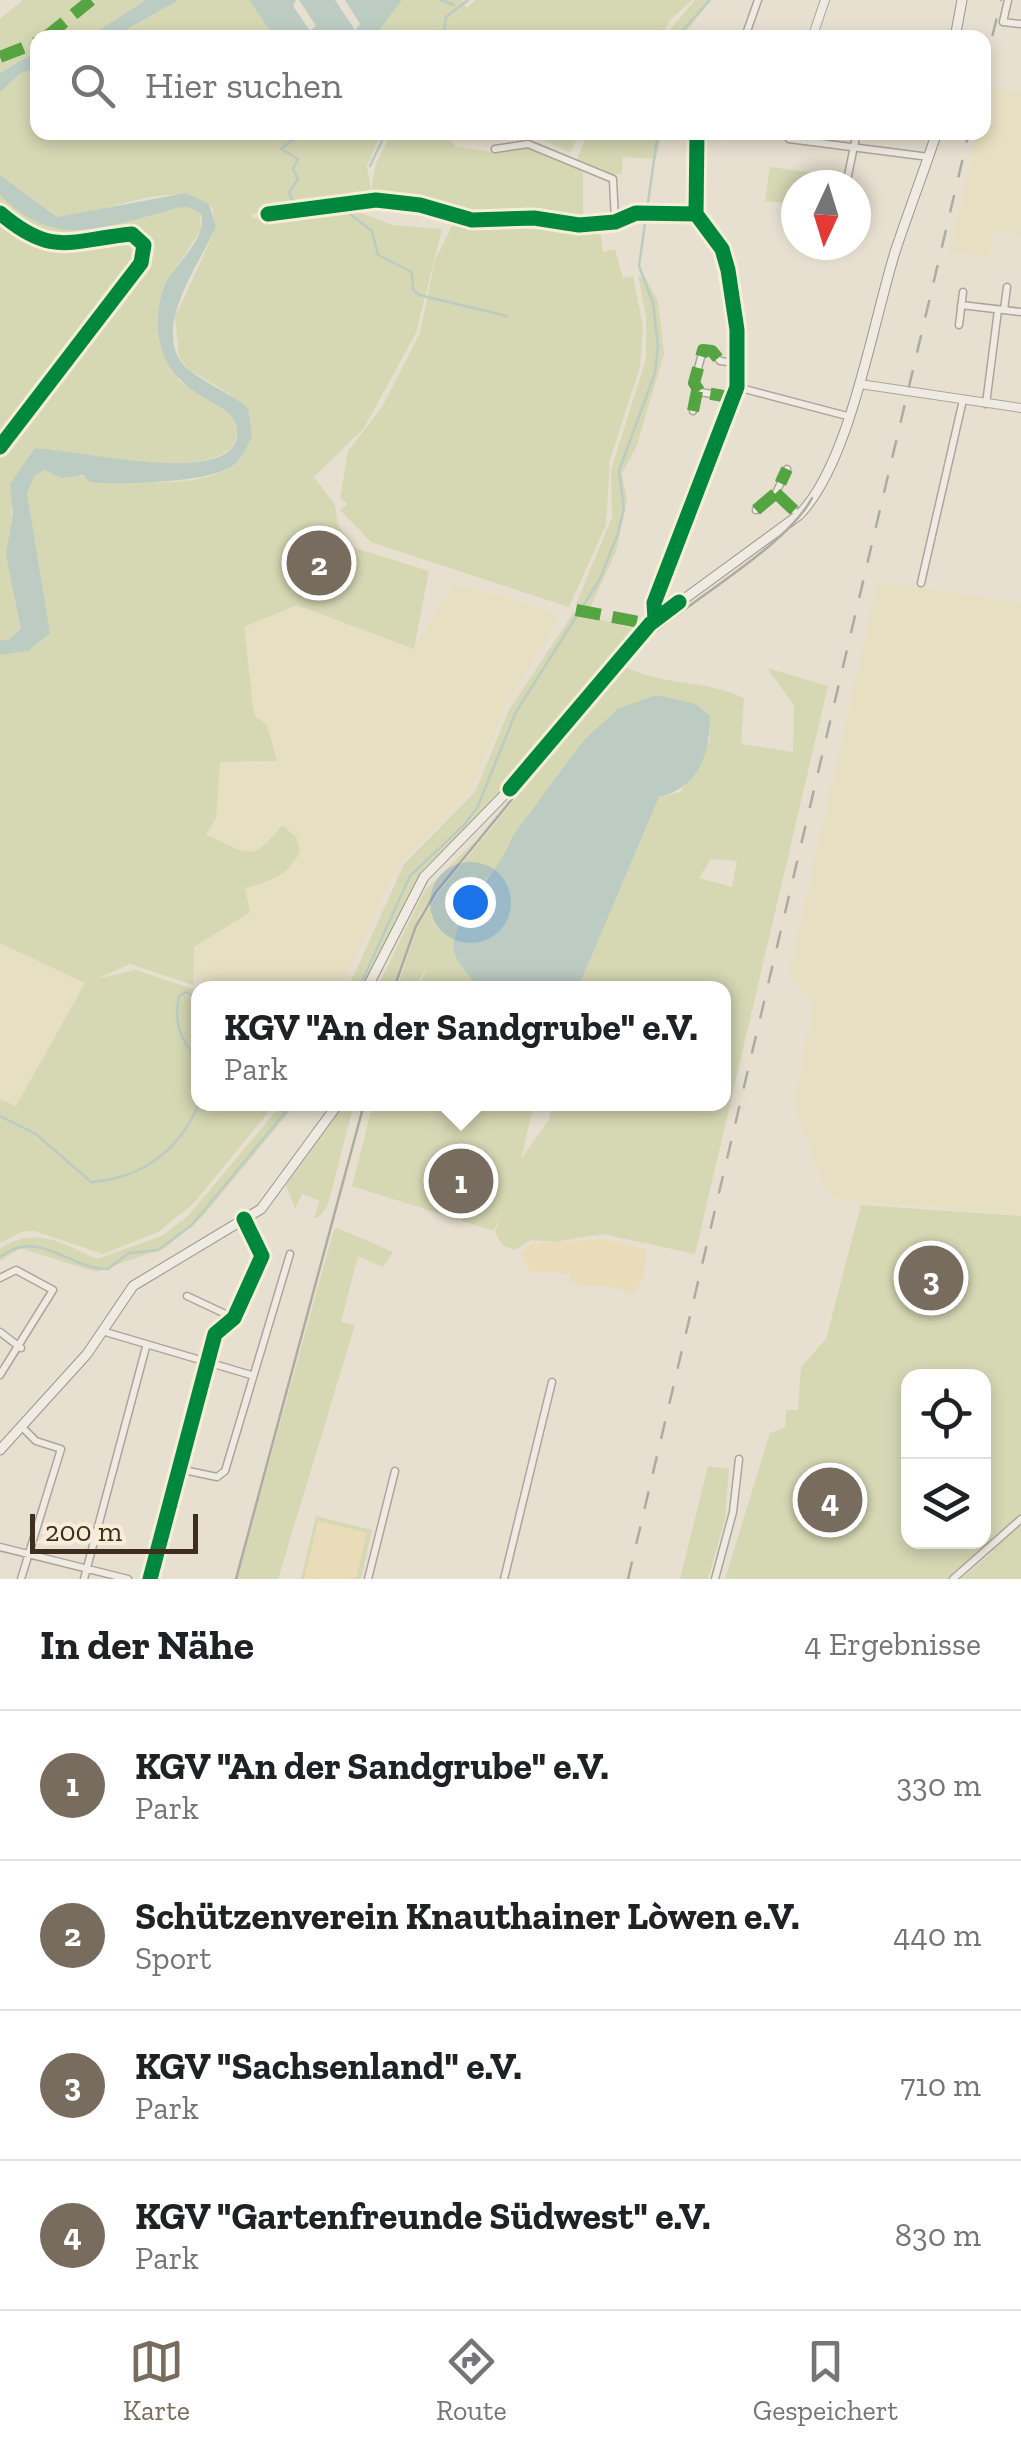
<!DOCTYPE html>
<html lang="de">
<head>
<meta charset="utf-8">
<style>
	:root { --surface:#fff; --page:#f6f6f6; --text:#202124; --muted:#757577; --line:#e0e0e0; --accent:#786c5e }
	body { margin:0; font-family:"Zilla Slab",serif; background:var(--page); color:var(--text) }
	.controls { position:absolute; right:30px; bottom:30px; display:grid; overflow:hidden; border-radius:20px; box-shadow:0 5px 15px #0003 }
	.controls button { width:90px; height:90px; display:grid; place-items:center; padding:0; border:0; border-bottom:2px solid var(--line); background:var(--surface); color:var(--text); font:50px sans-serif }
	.compass { position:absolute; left:781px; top:170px; width:90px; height:90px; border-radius:50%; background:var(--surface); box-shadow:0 5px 15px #0003; rotate:184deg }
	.scale { position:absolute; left:30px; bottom:25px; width:168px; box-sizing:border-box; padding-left:10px; border:5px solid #3d2e20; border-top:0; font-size:28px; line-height:35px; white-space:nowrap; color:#3d2e20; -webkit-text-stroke:8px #f7eed8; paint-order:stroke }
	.you { position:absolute; left:470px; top:902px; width:35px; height:35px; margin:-25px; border:8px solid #fff; border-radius:50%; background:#1a73e8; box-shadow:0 0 0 15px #1a73e833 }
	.badge { display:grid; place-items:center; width:65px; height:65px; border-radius:50%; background:var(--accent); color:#fff; font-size:32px; font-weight:700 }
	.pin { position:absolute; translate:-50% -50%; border:5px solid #fff; box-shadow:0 2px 10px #0006 }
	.popup { position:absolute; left:191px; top:981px; width:540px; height:130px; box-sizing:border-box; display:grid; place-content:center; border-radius:20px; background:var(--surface); filter:drop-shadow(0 2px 8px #0005); font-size:32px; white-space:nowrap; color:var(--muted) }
	.popup b { font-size:38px; color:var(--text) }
	.popup::after { content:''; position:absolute; left:50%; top:100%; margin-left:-20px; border:20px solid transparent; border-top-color:var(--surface) }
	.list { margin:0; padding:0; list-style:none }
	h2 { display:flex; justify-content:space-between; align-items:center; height:130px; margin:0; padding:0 40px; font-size:42px }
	h2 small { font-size:32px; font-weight:400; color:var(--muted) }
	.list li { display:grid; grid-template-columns:65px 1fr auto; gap:30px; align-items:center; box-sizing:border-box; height:150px; padding:0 40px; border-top:2px solid var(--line) }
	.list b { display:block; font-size:38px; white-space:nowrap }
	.list p { margin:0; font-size:32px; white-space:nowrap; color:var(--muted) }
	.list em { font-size:32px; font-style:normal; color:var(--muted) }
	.icon { flex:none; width:55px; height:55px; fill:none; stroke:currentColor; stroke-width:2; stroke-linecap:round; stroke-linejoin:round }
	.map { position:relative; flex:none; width:1021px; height:1579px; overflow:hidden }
	.search { position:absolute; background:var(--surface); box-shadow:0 5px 15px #0003; left:30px; right:30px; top:30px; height:110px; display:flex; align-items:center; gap:25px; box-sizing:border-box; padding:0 35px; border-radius:20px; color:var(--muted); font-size:38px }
	.sheet { height:730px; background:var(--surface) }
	nav { display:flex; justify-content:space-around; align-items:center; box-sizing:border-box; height:140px; border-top:2px solid var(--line); background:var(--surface); font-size:28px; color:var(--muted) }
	nav a { display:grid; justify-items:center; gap:5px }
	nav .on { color:var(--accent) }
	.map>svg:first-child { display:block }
</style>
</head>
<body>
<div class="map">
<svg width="1021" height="1579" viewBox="0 0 1021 1579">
	<rect width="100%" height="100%" fill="#e7e0d1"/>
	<path fill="#e6dfc2" d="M988,87L1021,91V235L993,232L990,257L950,252L977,133L984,132Z
		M878,581L1021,603V1215L836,1199L826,1192L794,1104L813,1006L789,973Z
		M454,584L516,600L559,617L505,707L471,790L394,871L342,988H217L200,980L193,974L194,947L219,927L245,888L274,880L261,851L251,854L206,836L216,818L219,762L265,764L267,726L254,715L243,627L297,605L414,649Z
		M0,943L85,982L16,1106L0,1099Z"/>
	<path fill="#d6d7b3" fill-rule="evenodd" d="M23,0H146L88,37L38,38L37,51L0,73V19Z
		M179,0H249L275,37L114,38Z
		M402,0H462L467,8L476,0H692L670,20L661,37L372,38Z
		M695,0H711L682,37H664Z
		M37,69L38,132L381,133L367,166L371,191L376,163L392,133H446L456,147L492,152L528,147L583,171V222L536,214L474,217L421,201L372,195L368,201L251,214L253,218L348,208L392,225L442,229L416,333L364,428L314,477L335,505L338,525L355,548L429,571L414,649L297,605L244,627L254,715L267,725L277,761L220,762L216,818L206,835C250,853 250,865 282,825L296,837L300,851C288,876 271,881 245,888L250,912L194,947L193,985L130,964L96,979L136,970L198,991V1104H275L194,1203L158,1232L103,1254L34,1231H23L0,1243V1099L16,1106L85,983L0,943V655L28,651L50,633L27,493L35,475L45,470C94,479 183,494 230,468C240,462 246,448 252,437L230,394L188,369L179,357L175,317L214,233L213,209C179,173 102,217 57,217L0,175V92L21,73Z
		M530,133H580L570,153Z
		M588,133H662L656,159L623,157L622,174H603L576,162Z
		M770,167L844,177L842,185H796V204L765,201Z
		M0,195C20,214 58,229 86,229C122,229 168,192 200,213L201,230L165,285L178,380L234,416C263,498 68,448 34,449C0,493 11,574 21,629L8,640H0Z
		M455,220L600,228L603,252L615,249L623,278L633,276L643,327L640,367L610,460L606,525L569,607L371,542L340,510L347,504L340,498L348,451L382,407L420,333L435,260Z
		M638,276L645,277L658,301L664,354L637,445L622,474L627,499L616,552L588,612L576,604L612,517L611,470L646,359V316Z
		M574,612L637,630L463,835L422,874L363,988H348L404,864L475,792L509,710Z
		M624,666C660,686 704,679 744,698L741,744L793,752L794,705L767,668L828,686L695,1254L602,1234L554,1242L531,1240L515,1250L503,1246L495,1233L502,1211L494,1231L352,1186L373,1104H512L532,1112L521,1159L549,1120L552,1104H724V988H578L659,797L680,792L710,740V716L696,704L512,838L507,856L485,880L477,988H419L427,967L414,988H397L418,926L440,891ZM711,859L737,861L732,887L699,878Z
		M474,842L419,915L392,988H377L425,890Z
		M282,1104H296L203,1216L165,1248L96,1272L20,1248L0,1261V1248C38,1226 60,1243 97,1259L162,1236L188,1216Z
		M343,1104H354L328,1205L318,1218L314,1217L320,1201L302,1194L295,1209L286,1185Z
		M861,1205L1021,1216V1579H961L994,1551L988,1543L948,1579H725L770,1433L785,1427L786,1410H798L801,1367L826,1339ZM908,1376H984V1542H908Z
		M338,1228L393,1252L383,1267L358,1256L341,1322L355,1325L278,1579H237L334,1229Z
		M708,1466L729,1469L725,1519L708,1579H680Z
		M316,1516L372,1530L361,1579H301Z"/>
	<path fill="#eadcb9" d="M602,1239L646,1249L643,1281L631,1295C613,1280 592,1291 572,1282L569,1274L528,1271L522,1253L530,1244Z
		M318,1521L367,1533L356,1579H304Z"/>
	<path fill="#bcccc2" d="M146,0H179L114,37H88Z
		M249,0H296L293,6L310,31L316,26L299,0H335L355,30L360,24L345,0H402L374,37L275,38Z
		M37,51V69L21,73L0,92V73Z
		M0,175L57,217L186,193L209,204L216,227C201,262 146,334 189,370C207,384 230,393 248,408L252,437C247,446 243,457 235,464C214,484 110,485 90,482L83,475L61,478L45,470L35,475L27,493L50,633L28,651L0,655V640H8L21,629L6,555L13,513L10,484L34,449C64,446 254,496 236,424C230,399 164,398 158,330C157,315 159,299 165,285C174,265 211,235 200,213C182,201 175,210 156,214C91,231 52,246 0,195Z
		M656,695L696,704L710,716C710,755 699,787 659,797L578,988H477C471,977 460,967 455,955C443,925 504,867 512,837L584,740L618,709Z"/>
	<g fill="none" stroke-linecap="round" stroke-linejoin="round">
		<path stroke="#bcccc2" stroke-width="2.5" d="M441,0L454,5
			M443,38L446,17L468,0
			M676,38L710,0
			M370,166L386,132
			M295,207L289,192L298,179L293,169L298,159L281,149L302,132
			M296,215L346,211L372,231L378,255L412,272L413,289L419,295L507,316
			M359,988L410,876L464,825L477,808L516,712L600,579L618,533L624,509L619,471L655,373L658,347L653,303L639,266L658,132
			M198,998L186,992L179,996C173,1024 181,1039 198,1061
			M0,1116L36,1134L91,1182C143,1178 178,1152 199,1104
			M0,1257C40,1227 67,1269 108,1269L129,1253L158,1250L192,1225L292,1104"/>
		<defs>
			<path id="minor" d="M1008,0L1003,22L1021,24
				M746,34L758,0
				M789,139L929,157
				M495,149L528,144L613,179L615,222
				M846,185L857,132
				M856,195L859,196
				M268,214L376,200L420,205L472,220L534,218L579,225L615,222L636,213L696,214
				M961,305L1021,312
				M1004,310L1007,287
				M959,325L963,292
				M737,387L847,416
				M735,398L700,392L694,383L703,350L712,351L720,361L737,363
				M986,404L998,310
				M693,411L697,391
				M776,493L799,515
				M756,510L776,493L787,469
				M921,583L963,400
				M0,1278L16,1270L53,1290L0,1375
				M187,1296L234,1318
				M102,1331L251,1375
				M0,1332L21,1348
				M179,1469L217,1477L225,1471L290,1254
				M0,1547L128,1579
				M21,1579L61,1449L36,1441L22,1427
				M84,1579L146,1347
				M150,1579L215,1334L234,1318L262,1256L244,1219
				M368,1579L395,1471
				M504,1579L552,1382
				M715,1579L733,1512L739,1459
				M953,1579L1021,1519"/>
			<path id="tertiary" d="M812,38L825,0
				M860,384L1021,408
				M655,619L654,603L737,387V330L728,270L722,249L696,214L697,132"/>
			<path id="secondary" d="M955,38L962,0
				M367,988L424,877L510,789L650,624L799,515C851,462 873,320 896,249C909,210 924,171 937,132
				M0,1450L87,1354L133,1286L261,1209L338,1104"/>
		</defs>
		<use href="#minor" stroke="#ada599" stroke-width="9"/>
		<use href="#tertiary" stroke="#ada599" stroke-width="10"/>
		<use href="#secondary" stroke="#9c958a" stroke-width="11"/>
		<use href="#minor" stroke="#efebe3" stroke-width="6"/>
		<use href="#tertiary" stroke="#efebe3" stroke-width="8"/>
		<use href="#secondary" stroke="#efebe3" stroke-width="9"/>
		<path stroke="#afaaa2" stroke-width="2.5" d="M394,988L416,926L436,892L631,654C678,605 784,551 812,498
			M236,1579L364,1104"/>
		<path stroke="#afaaa2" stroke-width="2.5" stroke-dasharray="18 18" stroke-linecap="butt" d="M984,71L1001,0
			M628,1579L969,132"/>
		<path stroke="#54a441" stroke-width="12" stroke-dasharray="25 12" stroke-linecap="butt" d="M45,38L91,0
			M0,57L38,42
			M735,398L700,392L694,383L703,350L712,351L720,361L739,363
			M693,411L697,391
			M776,493L799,515
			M756,510L776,493L787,469
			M576,610L650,624"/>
		<defs>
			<path id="cycleway" d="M0,213C53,258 70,240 132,234L144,245L141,263L0,447
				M268,214L376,200L420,205L472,220L534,218L579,225L615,222L636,213L696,214
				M655,619L654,603L737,387V330L728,270L722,249L696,214L697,132
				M510,789L650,624L679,602
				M150,1579L215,1334L234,1318L262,1256L244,1219"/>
		</defs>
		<use href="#cycleway" stroke="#f7eed8" stroke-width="21"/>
		<use href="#cycleway" stroke="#00873e" stroke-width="15"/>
	</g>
</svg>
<div class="controls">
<button><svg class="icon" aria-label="locate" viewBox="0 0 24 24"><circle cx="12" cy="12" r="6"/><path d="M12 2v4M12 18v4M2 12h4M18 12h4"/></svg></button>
<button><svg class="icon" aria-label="layers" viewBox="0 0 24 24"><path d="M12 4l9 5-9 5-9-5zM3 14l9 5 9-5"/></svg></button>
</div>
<svg class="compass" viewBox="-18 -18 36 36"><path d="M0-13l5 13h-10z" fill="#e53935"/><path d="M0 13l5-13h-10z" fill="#757577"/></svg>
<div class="scale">200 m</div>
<div class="you"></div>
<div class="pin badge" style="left:461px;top:1181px">1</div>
<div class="popup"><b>KGV &quot;An der Sandgrube&quot; e.V.</b>Park</div>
<div class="pin badge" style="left:319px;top:563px">2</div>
<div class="pin badge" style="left:931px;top:1278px">3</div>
<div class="pin badge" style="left:830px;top:1500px">4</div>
<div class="search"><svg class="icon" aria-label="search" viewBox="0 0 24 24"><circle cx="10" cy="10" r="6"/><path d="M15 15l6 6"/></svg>Hier suchen</div>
</div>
<section class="sheet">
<h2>In der Nähe<small>4 Ergebnisse</small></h2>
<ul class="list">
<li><span class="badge">1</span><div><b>KGV &quot;An der Sandgrube&quot; e.V.</b><p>Park</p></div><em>330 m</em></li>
<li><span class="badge">2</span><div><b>Schützenverein Knauthainer Lòwen e.V.</b><p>Sport</p></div><em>440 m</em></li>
<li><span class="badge">3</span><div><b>KGV &quot;Sachsenland&quot; e.V.</b><p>Park</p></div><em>710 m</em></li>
<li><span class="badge">4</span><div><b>KGV &quot;Gartenfreunde Südwest&quot; e.V.</b><p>Park</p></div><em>830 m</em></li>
</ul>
</section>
<nav>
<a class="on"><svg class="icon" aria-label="map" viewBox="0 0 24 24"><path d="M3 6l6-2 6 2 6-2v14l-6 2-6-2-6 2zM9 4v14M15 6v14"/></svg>Karte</a>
<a><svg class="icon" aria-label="directions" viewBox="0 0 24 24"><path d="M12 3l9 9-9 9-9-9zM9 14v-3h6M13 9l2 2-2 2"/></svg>Route</a>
<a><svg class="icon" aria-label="saved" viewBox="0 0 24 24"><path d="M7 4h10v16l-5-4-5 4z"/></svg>Gespeichert</a>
</nav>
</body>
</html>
